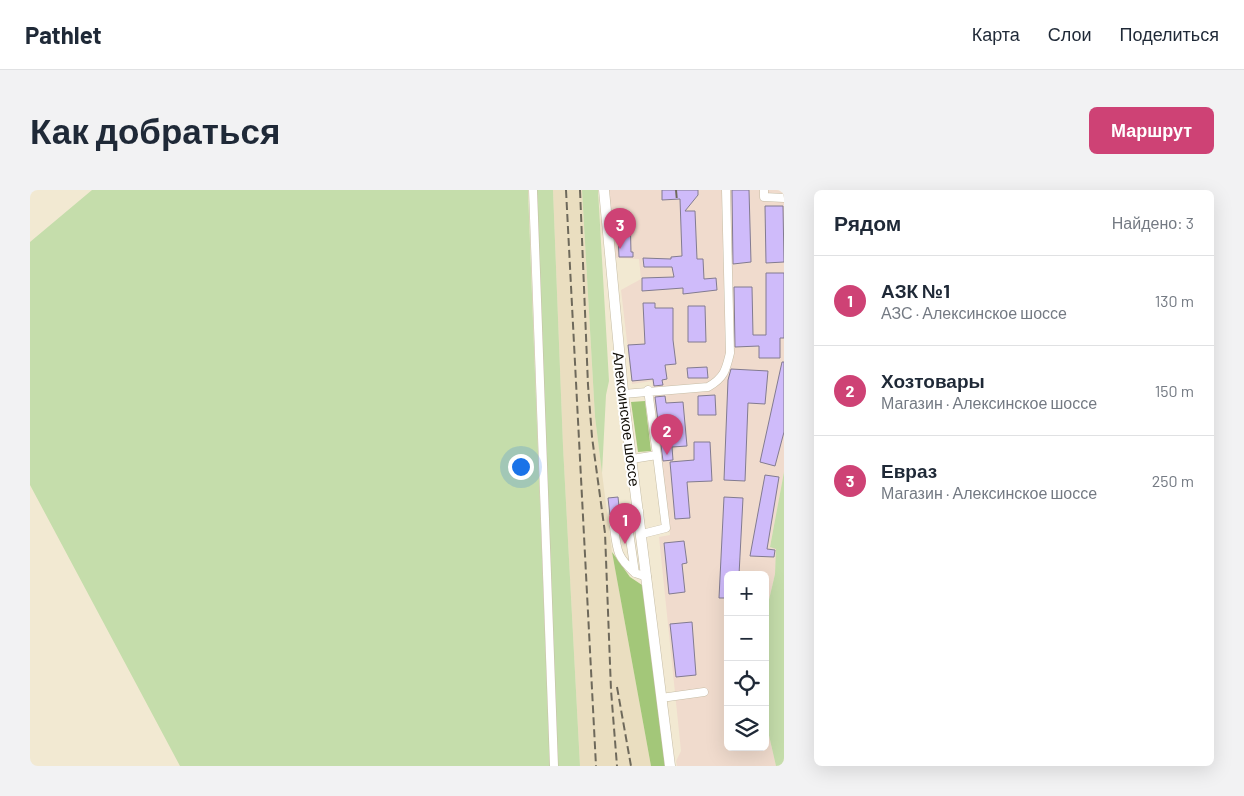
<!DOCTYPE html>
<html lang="ru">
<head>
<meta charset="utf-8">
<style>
	:root { --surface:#fff; --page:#f2f2f3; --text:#1f2937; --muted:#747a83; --line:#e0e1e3; --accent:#ce4275 }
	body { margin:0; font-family:Barlow,sans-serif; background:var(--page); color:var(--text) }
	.controls { position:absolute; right:15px; bottom:15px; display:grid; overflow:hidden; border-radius:8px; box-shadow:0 5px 20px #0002 }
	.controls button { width:45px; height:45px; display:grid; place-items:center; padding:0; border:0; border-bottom:1px solid var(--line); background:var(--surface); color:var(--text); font:25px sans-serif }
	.you { position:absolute; left:490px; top:276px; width:18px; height:18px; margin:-12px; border:4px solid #fff; border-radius:50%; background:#1a73e8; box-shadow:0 0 0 8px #1a73e833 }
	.badge { display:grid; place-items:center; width:32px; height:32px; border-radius:50%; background:var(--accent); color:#fff; font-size:16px; font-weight:700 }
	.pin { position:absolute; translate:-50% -41px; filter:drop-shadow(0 1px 2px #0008) }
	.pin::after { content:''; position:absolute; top:26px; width:18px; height:15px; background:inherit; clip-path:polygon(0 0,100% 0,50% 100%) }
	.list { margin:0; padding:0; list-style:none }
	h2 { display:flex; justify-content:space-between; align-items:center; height:65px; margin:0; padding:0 20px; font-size:21px }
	h2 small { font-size:16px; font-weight:400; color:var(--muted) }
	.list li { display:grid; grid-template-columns:32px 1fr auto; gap:15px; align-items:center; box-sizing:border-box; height:90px; padding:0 20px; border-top:1px solid var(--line) }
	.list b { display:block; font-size:19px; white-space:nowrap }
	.list p { margin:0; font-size:16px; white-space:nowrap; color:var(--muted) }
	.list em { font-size:16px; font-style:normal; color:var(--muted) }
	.icon { flex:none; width:28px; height:28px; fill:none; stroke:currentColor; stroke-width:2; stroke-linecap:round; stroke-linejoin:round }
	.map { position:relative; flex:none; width:754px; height:576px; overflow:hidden; border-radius:8px }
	header { display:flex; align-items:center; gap:30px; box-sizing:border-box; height:70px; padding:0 25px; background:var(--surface); border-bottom:1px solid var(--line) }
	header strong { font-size:24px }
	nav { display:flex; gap:28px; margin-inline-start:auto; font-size:18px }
	.intro { display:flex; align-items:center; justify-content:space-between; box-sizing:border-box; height:120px; padding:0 30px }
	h1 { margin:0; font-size:35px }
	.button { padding:12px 22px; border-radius:8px; background:var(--accent); color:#fff; font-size:18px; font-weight:700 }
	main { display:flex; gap:30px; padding:0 30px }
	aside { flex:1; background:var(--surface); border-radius:8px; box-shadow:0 5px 20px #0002 }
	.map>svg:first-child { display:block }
</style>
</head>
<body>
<header>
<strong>Pathlet</strong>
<nav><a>Карта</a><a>Слои</a><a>Поделиться</a></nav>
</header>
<div class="intro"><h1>Как добраться</h1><a class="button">Маршрут</a></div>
<main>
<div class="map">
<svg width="754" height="576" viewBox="0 0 754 576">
	<rect width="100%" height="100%" fill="#f2e9d2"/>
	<path fill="#eadec0" d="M523,0H552L565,227L582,362L621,576H550L533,256Z"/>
	<path fill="#f0dbcd" d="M578,0H754V282L740,357L747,358L745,384L735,427V385H698V557H735V528L746,576H647L646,571L651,561L629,347L640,345L622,191L602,194L591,100L611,89L609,69L586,68Z"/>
	<path fill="#c5ddab" d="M62,0H498L520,576H150L0,295V52Z
		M505,0H523L533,256L550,576H527Z
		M552,0H568L579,191L576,205L572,283L565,227Z
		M754,282V576H746L735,528V427L745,384L746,359L740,357Z"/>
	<path fill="#a3c779" d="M615,211L621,261L608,262L601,212Z
		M582,362L600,387L615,397L635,576H621Z"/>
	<path fill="#cfbbfa" stroke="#827b90" d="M632,0H668V5L655,21H665L667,69H673L674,89L686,88L687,100L653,104V98L612,101V88L644,87L642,77H614L613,68L641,69V67L652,66L650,9L632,10Z
		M702,0H719L721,72L703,74Z
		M735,16H753L754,72L736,73Z
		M587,22H600L601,62H603V67H589Z
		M736,83H754V148H750V168H729V156L705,157L704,97H722L723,145H736Z
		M613,113H625V118H643V150L646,174L635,175L637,189L632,190L633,195L624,196L623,189L602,191L598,155L615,154Z
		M658,116H675L676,152H658Z
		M752,172H754V242L745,276L730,272Z
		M677,177L678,188H658L657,178Z
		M701,179L738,181L735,214L718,213L715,291L694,290L698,190Z
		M685,205L686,225H668V206Z
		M635,206L636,213L653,212L657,256L642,257L643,270L633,271L625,207Z
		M664,252H680L682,291L657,292L660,328L645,329L640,272L664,270Z
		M735,285L749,287L737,359L745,360L744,367L720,366Z
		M588,307L590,326L584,330L583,325H580L578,308Z
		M694,307L713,308L709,385H698V408H689Z
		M654,351L657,373L652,374L655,402L639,404L634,353Z
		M662,432L666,485L646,487L640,434Z"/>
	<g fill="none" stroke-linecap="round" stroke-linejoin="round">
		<defs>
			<path id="minor" d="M503,0L524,576
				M734,0V7L754,8
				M593,204L678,197C694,188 696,180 700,163L696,0
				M602,269L627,265L618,200
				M609,321L597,328L605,383L617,387
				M597,328L584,337C587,361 587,367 605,383
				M612,344L636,338L627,265
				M631,508L674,502"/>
			<path id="major" d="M574,0L594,212L640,576"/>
		</defs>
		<use href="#minor" stroke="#c6bda6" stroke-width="9"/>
		<use href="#major" stroke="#c6bda6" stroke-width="11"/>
		<use href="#minor" stroke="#fff" stroke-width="8"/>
		<use href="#major" stroke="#fff" stroke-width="10"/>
		<path stroke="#6e695b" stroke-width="2" stroke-dasharray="8 4" stroke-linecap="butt" d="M536,0L566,576
			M550,0L558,195L562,247L575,343L581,500L587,576
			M646,0L647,11
			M587,497L601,576"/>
	</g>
	<g text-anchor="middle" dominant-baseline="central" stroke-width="4" stroke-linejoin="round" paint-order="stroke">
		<g font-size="15" fill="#0f0c05" stroke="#fff">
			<text transform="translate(597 229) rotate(83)">Алексинское шоссе</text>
		</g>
	</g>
</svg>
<div class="controls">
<button>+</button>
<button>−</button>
<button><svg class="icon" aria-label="locate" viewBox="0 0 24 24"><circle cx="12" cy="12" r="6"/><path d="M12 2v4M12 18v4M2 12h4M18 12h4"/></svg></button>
<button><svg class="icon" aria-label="layers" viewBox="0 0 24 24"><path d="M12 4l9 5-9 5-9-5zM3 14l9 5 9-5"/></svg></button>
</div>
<div class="you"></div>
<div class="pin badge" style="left:595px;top:354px">1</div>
<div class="pin badge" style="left:637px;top:265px">2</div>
<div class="pin badge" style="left:590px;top:59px">3</div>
</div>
<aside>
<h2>Рядом<small>Найдено: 3</small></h2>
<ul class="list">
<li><span class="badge">1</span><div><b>АЗК №1</b><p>АЗС · Алексинское шоссе</p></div><em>130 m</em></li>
<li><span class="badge">2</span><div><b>Хозтовары</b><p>Магазин · Алексинское шоссе</p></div><em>150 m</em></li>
<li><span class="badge">3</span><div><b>Евраз</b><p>Магазин · Алексинское шоссе</p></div><em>250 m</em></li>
</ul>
</aside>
</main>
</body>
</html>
